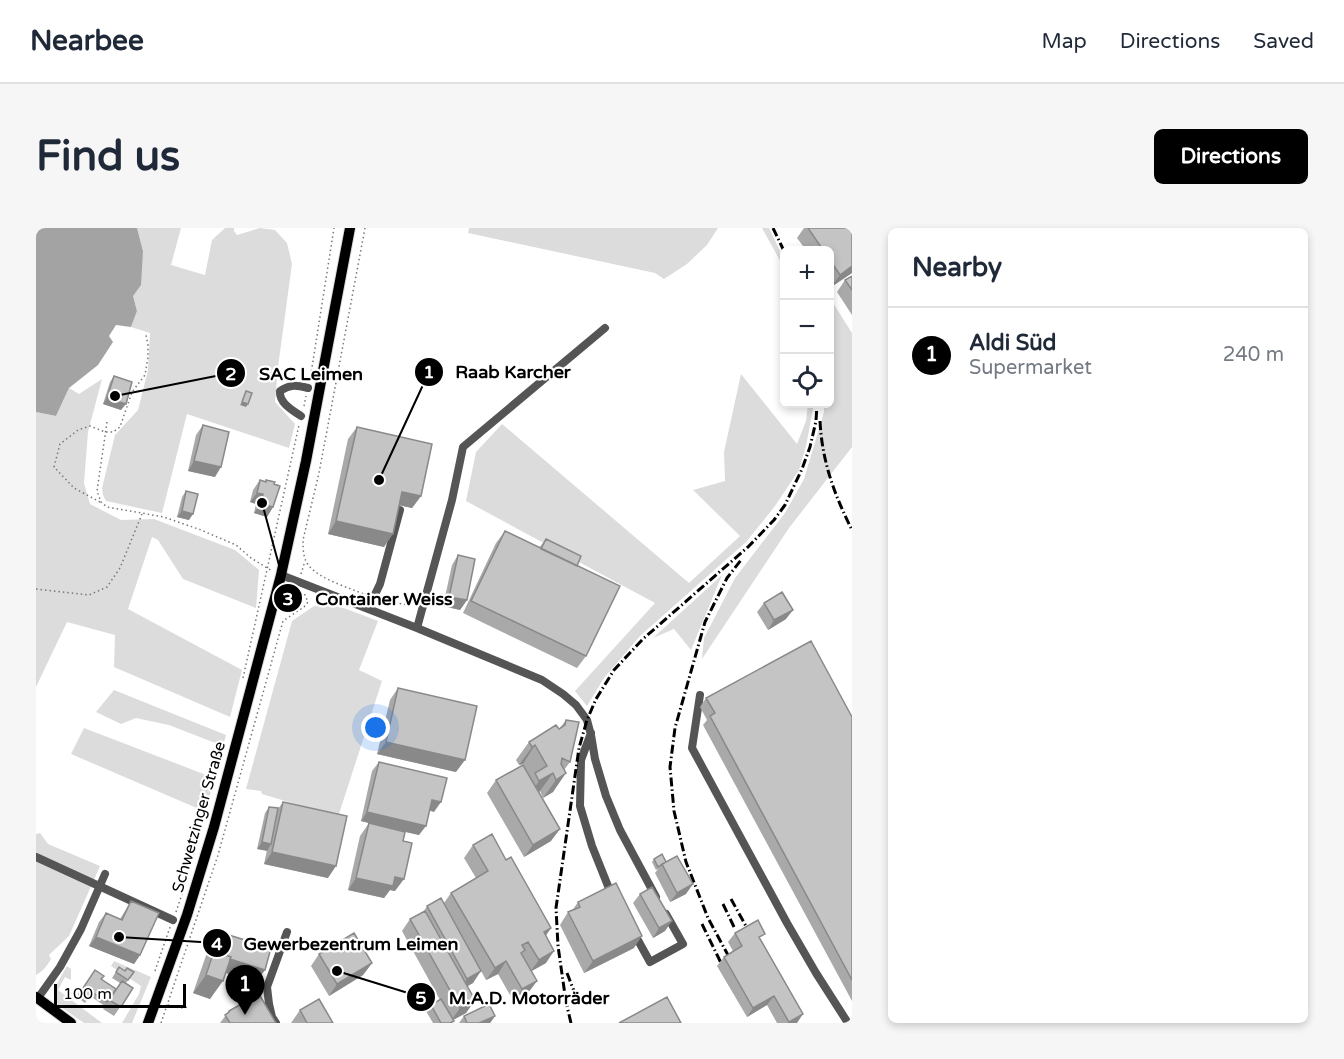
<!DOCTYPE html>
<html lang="en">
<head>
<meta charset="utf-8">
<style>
	:root { --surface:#fff; --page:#f6f6f7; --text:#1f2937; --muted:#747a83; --line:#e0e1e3; --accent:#000 }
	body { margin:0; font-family:"Varela Round",sans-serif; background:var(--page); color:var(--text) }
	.controls { position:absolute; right:18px; top:18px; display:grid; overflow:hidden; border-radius:9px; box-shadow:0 3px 9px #0003 }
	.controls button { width:54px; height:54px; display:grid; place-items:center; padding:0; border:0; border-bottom:2px solid var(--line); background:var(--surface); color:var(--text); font:30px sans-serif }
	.scale { position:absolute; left:18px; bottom:15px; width:132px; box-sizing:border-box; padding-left:6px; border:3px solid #000; border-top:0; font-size:16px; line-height:21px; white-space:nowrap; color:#000; -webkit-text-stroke:4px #fff; paint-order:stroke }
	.you { position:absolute; left:340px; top:500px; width:21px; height:21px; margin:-15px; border:4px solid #fff; border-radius:50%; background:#1a73e8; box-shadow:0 0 0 9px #1a73e833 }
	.badge { display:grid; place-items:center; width:39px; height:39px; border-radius:50%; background:var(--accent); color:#fff; font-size:20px; font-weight:700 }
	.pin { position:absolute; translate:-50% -50px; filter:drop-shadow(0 2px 3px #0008) }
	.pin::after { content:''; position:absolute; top:32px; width:21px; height:18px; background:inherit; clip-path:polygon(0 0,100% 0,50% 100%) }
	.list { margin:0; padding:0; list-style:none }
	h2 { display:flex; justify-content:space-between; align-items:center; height:78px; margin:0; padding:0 24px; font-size:26px }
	h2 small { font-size:20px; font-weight:400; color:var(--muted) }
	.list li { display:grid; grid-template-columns:39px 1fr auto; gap:18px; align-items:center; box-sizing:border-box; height:96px; padding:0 24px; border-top:2px solid var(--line) }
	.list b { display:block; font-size:22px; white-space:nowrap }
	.list p { margin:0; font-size:20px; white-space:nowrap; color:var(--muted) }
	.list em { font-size:20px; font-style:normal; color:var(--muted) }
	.icon { flex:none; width:33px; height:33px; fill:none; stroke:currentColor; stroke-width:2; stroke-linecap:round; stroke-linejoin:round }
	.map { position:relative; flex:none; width:816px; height:795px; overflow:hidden; border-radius:9px }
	header { display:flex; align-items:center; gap:36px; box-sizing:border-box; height:84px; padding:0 30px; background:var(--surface); border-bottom:2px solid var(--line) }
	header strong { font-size:28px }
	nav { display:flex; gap:33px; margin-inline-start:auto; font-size:21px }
	.intro { display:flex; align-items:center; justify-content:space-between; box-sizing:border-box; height:144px; padding:0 36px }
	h1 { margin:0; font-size:42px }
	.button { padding:15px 27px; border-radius:9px; background:var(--accent); color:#fff; font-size:21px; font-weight:700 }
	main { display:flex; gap:36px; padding:0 36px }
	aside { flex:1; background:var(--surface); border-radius:9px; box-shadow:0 3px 9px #0003 }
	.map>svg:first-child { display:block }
</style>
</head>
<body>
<header>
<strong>Nearbee</strong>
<nav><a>Map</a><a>Directions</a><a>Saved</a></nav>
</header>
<div class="intro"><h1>Find us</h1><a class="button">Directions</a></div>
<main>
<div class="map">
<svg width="816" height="795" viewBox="0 0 816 795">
	<rect width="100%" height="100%" fill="#fff"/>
	<path fill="#dcdcdc" d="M101,0H145L135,37L169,47L176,12L189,0H198V3L201,7L224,0L239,2L251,15L256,36L242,139L239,174L259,196L253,220L151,186L126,285L70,273L67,267L66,260L79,207L102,182L112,142L114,105L95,99L101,83L97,68L107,23Z
		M433,0H682L671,17L651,36L628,51L619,45L432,5Z
		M726,0H733L748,31V40Z
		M794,70L816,105V219L753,300L666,431L668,410L699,350L749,285L768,251L788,184V176H794Z
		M705,146L761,216L770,193L772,176H778L770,218L763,242L739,278L710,314L604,408L568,450L551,478L539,463L619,375L430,273L440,224L466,196L653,355L704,308L657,262L689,253L688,224Z
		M66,151L52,204L48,255L54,276L85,292L118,291L199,322L223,342L220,380L147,351L122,312L116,309L92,381L206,442L194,489L78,439L79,407L31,394L0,459V184L20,188L33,160L43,166Z
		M686,347L655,422L638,401L617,410Z
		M278,378L305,379L342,393L323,442L346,453L302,589L226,566L225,563L210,561L256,393Z
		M78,462L190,507L187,518L133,497L100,490L85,496L60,484Z
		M48,500L178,550L170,584L35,526Z
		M4,605L12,616L64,638L33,708L13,727L15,731C11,738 7,743 0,747V606Z
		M78,733L115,749L96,795H86L103,766L105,758L75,738Z
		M31,738L35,741V752L29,749L22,762L66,795H48L22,777L18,766L19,759Z"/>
	<path fill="#a3a3a3" d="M0,0H101L107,23L105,57L97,68L101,83L95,99L80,97L73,108L77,114L62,137L33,160L20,188L0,184Z"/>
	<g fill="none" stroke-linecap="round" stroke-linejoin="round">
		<defs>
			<path id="major" d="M0,769L35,795
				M112,795L151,687L178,599L245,347L270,233L314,0"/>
		</defs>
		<use href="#major" stroke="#dbdbdb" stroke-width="12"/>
		<path stroke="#777" stroke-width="1.5" stroke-dasharray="1.5 3" stroke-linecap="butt" d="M329,0L283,245L267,312C267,321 267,332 274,339C286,352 314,360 330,367
			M274,152L298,0
			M268,178L270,168
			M71,194L61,263L65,274L71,279L128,289L165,302L200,317L215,330L236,343
			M64,274L38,260L18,239L24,216L42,202L54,198L69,204H77L84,199L96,164L109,147L112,129V117L110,107
			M265,346L269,333
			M0,361L53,367L71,359L84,340L106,286
			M346,372L377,378
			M207,450L263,197
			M140,684L147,663
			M119,743L134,699
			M132,777L144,780L154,779
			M125,795L182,627L247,393L268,379L272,374L268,365"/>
		<path stroke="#555" stroke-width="8" d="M265,188C256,182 243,175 244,163C255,156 260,157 272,160
			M245,347L381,400L506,452L527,466L540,477L551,492L555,507L559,531L570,568L584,602L620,669
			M332,381L344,356L364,282
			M381,400L416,272L427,219L569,100
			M664,467L656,520L751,695L780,745L812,795
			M555,505L545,532L544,578L556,618L576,668
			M0,629L137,692
			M598,705L614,734L647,716L630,686
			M2,770L24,739L45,701L69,646
			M240,795L236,789L233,776L231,759L251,704"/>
		<use href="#major" stroke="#000" stroke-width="10"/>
		<path stroke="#000" stroke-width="3" stroke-dasharray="9 3 1.5 3" stroke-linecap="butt" d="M737,0L748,23
			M784,193C786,233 798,266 816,302
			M695,671L711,700
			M687,676L699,701
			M666,696L686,737
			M693,729L672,690L650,634L638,583L634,539L639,500L669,394L691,350L705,332
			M531,745L543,776
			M535,795L530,774L522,718L520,680L543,520L551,492L560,471L578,442L607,411L712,319L738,292L749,277L766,241L774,219L780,193L781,176"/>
	</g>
	<path fill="#a9a9a9" d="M768,0H816V45L795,59L794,57V22H770L761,10Z
		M816,48V87L801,64L809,52Z
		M78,148L85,182L67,176L74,154Z
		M167,197L179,249L152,243L160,207Z
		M321,199L385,268L376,280L363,277L348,319L292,306L312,211Z
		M224,252L229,254L230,252L237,279L231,289L218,285L220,276L214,274L217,262Z
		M150,263L153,292L141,289L146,269Z
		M469,303L503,320L510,311L541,338L550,428L541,440L427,385L460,315Z
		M422,327L431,372L424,382L407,378L416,337Z
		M728,375L750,391L732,402L721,384Z
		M362,460L420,544L341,526L354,472Z
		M670,470L816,489V773L667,497L671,492L664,479Z
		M530,492L534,534L528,542L517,564L507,570L504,563L503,564L515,613L488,629L451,565L460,552L495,550L487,536L483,537L480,532L493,514L523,501Z
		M343,534L398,584L394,582L383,607L369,604L359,663L354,662L348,670L312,662L324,608L333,595L347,599L325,593L336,543Z
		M247,574L292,650L228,636L231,622L221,621L229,585L233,579L242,581Z
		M437,617L510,708V735L495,743L492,765L478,774L462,746L450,752L444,741L437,755L431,758L439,772L430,785L417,792L418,793L416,795H397L390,783L395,777L404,772L366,703L374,691L388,683L391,678L408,675L415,665L440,650L428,630Z
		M626,626L650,666L634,674L619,645L622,641L620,642L616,634L618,631Z
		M604,666L629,703L617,710L597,675Z
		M95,673L104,727L98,736L53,718L63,694L70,685L84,691Z
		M542,674L598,720L548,745L524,697L532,684L536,683Z
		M183,704L220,754L190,745L174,771L157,765L174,716Z
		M699,705L725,712L761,795H741L731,777L711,789L681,738L688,729L697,723L692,714Z
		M283,726L336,735L327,747L293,768L275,738Z
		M83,739L89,743L98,744L90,755L97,760L78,788L67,781L69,778L54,768L49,775L41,769L59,742L65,751L80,761L84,755L76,750Z
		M264,782L297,795H255Z
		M193,783L240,795H184Z
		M428,788H459L454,795H423Z"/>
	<path fill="#898989" d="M816,38V45L795,59L804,47Z
		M71,170L90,176L85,182L67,176Z
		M206,174L212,176L210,179L204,177Z
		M158,233L185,239L179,249L152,243Z
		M366,264L385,268L376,280L357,276Z
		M221,265L227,266L220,276L214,274Z
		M225,276L237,279L231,289L218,285Z
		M146,283L157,286L153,292L141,289Z
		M300,293L357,306L348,319L292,306Z
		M413,369L431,372L424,382L407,378Z
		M757,382L750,391L732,402L738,392Z
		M350,514L429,532L420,544L341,526Z
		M499,517L487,536L483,537L496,519Z
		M517,545L504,563L491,571L503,553Z
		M530,545L517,564L507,570L520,552Z
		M396,572L405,574L398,584L389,581Z
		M331,584L390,598L383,607L325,593Z
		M524,601L515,613L488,629L497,617Z
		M226,614L235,616L231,623L221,621Z
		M236,624L300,638L292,650L228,636Z
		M359,649L368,651L359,663L354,662L348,670L312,662L320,650Z
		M657,656L650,666L634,674L641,665Z
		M636,693L629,703L617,710L623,700Z
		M515,700L507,712L508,704Z
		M606,708L598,720L548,745L557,733Z
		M60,709L104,727L98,736L53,718Z
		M518,723L510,735L494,744L503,732Z
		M177,726L229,742L220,754L173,740Z
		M470,733L462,746L450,752L459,740Z
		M336,735L327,747L293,768L301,756Z
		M445,743L437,755L423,763L431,751Z
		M170,747L187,753L174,771L157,765Z
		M501,753L492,765L478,774L486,761Z
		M738,768L731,777L711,789L717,780Z
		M439,772L430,785L415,793L424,780Z
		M767,786L761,795H752L753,794Z
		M459,788L454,795H443Z"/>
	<path fill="#c4c4c4" stroke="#898989" stroke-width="1.5" d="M772,0H816V38L804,47L794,32V22H787Z
		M816,48V62L809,52Z
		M78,148L96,154L90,176L71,170Z
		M210,163L216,165L212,176L206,174Z
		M167,197L193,204L185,239L158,233Z
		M321,199L396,216L385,268L366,264L357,306L300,293Z
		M224,252L230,254V252L239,254L238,256L244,258L237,279L225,276L227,266L221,265Z
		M150,263L162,266L157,286L146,283Z
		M469,303L584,358L550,428L435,373Z
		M510,311L545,328L541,338L505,321Z
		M422,327L439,331L431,372L413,369Z
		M746,364L757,382L738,392L728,375Z
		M775,413L816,489V752L674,488L679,485L670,470Z
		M362,460L441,478L429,532L350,514Z
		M530,492L543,494L534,534L526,530L525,536L530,545L520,552L517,545L503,553L499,545L511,538L499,517L496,519L493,514L520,497L523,501L529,497Z
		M343,534L411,550L405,574L396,572L390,598L331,584Z
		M487,537L524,601L497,617L460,552Z
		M247,574L311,588L300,638L236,624Z
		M233,579L242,580L235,616L226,614Z
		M333,595L369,604L367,613L376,615L368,651L359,649L357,658L320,650Z
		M456,606L470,632L475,629L515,700L508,704L518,723L503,732L492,714L486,717L489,722L485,725L501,753L486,761L470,733L459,740L415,665L452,643L437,617Z
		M626,626L630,634L622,639L618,631Z
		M641,628L657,656L641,665L626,636Z
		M580,655L606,708L557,733L532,684L544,679L542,674Z
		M616,659L636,693L623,700L604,666Z
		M405,670L445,743L431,751L391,678Z
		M95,673L123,685L104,727L60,709L70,685L86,692Z
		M389,683L439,772L424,780L374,691Z
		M722,692L729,706L723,709L767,786L753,794L738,768L717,780L688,729L706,718L699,705Z
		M183,704L235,720L229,742L194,731L195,729L178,723L176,726Z
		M318,705L336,735L301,756L283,726Z
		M178,723L195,729L187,753L170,747Z
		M83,739L89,743L91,740L98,744L92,752L80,744Z
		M59,742L68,748L65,751L80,761L71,774L56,764L51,771L43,766Z
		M86,753L97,760L85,779L73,772Z
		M223,766L240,795H194L189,787L193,784V783Z
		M631,769L645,795H583Z
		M283,771L297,795H271L264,782Z
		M405,771L418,793L414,795H405L395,777Z
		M453,776L459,788L443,795H431L428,788Z"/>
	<g text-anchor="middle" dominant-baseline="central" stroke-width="4.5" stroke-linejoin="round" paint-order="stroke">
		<g font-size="16" fill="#000" stroke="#fff">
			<text transform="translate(163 589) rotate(-74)">Schwetzinger Straße</text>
		</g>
	</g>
	<path fill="none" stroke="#000" stroke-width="2" d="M343 252L393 144M79 168L195 145M226 275L252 370M83 709L181 715M301 743L385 769"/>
	<g fill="#000" stroke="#fff" stroke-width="2">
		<circle cx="343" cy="252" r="6"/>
		<circle cx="79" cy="168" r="6"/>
		<circle cx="226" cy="275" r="6"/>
		<circle cx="83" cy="709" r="6"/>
		<circle cx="301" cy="743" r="6"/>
		<circle cx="393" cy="144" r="15"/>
		<circle cx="195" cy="145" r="15"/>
		<circle cx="252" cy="370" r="15"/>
		<circle cx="181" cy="715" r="15"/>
		<circle cx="385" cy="769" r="15"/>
	</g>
	<g font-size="18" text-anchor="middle" font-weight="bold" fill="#fff">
		<text x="393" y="150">1</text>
		<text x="195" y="152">2</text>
		<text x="252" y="377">3</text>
		<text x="181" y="722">4</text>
		<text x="385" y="776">5</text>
	</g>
	<g font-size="18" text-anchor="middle" font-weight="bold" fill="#000" stroke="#fff" stroke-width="4.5" stroke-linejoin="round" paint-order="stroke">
		<text x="477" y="150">Raab Karcher</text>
		<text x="275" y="152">SAC Leimen</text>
		<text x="348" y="377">Container Weiss</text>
		<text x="315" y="722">Gewerbezentrum Leimen</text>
		<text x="493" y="776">M.A.D. Motorräder</text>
	</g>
</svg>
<div class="controls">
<button>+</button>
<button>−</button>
<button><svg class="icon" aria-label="locate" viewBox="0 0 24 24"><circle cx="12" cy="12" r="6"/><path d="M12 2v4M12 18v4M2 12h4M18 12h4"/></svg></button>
</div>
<div class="scale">100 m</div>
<div class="you"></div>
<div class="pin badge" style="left:209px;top:787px">1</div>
</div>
<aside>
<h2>Nearby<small></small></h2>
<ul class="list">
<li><span class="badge">1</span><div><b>Aldi Süd</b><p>Supermarket</p></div><em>240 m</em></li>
</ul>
</aside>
</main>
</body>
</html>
